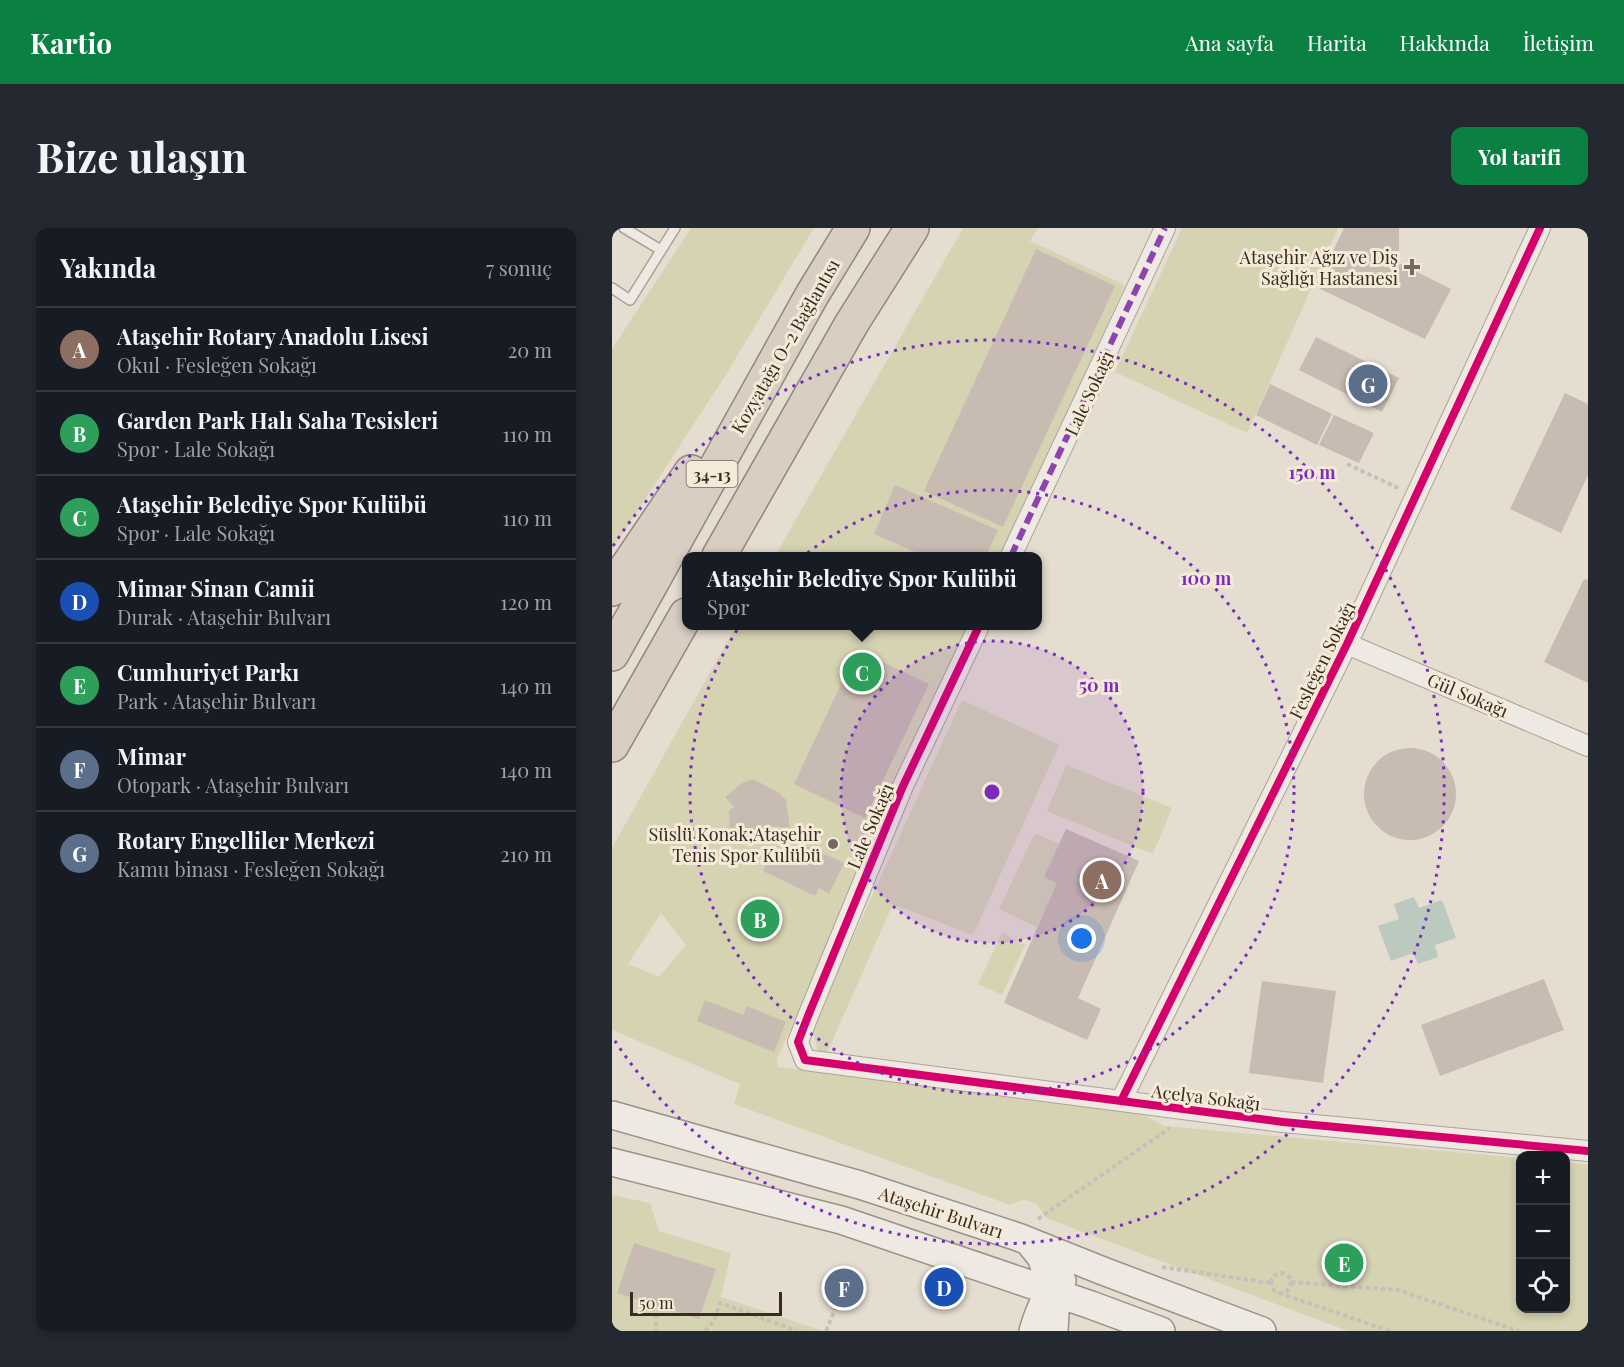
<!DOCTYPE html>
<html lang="tr">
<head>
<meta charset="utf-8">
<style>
	:root { --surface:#171b24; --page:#242831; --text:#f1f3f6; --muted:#9ea1a6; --line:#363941; --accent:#0b8043 }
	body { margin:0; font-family:"Playfair Display",serif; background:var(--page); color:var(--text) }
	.controls { position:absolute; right:18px; bottom:18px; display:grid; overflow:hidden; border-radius:12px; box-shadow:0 3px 9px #0003 }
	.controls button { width:54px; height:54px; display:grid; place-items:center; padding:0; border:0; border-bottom:2px solid var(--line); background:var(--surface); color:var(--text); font:30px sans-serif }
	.scale { position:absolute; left:18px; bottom:15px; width:152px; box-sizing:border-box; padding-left:6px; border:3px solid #3a2b21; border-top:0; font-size:16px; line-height:21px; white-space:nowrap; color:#3a2b21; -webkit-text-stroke:4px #f5ead8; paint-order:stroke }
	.you { position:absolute; left:470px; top:711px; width:21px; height:21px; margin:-15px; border:4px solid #fff; border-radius:50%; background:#1a73e8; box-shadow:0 0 0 9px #1a73e833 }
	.badge { display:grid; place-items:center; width:39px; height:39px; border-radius:50%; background:var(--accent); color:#fff; font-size:20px; font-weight:700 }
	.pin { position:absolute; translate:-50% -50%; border:3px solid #fff; box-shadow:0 2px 6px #0006 }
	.popup { position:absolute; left:70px; top:324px; width:360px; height:78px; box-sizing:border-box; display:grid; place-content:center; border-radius:12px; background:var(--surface); filter:drop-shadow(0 2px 4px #0005); font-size:20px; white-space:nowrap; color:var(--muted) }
	.popup b { font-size:22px; color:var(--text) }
	.popup::after { content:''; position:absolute; left:50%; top:100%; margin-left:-12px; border:12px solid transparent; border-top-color:var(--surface) }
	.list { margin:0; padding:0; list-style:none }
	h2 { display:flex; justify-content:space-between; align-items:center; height:78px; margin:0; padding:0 24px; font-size:26px }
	h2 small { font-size:20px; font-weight:400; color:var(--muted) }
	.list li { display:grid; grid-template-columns:39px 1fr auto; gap:18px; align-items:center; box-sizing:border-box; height:84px; padding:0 24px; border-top:2px solid var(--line) }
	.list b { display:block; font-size:22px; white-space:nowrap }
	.list p { margin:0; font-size:20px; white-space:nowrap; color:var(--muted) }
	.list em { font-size:20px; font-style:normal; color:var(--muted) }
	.icon { flex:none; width:33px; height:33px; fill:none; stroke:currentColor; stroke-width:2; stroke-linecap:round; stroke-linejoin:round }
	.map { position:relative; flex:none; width:976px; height:1103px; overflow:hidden; border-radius:12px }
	header { display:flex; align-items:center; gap:36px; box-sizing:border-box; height:84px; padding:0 30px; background:var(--accent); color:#fff }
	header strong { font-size:28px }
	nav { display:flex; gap:33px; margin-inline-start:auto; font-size:21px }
	.intro { display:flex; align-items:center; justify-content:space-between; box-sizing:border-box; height:144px; padding:0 36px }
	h1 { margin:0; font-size:42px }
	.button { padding:15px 27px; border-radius:12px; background:var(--accent); color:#fff; font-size:21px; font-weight:700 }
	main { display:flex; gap:36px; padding:0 36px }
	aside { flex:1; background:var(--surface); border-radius:12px; box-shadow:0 3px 9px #0003 }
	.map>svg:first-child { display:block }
</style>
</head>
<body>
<header>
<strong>Kartio</strong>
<nav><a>Ana sayfa</a><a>Harita</a><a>Hakkında</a><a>İletişim</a></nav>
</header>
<div class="intro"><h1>Bize ulaşın</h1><a class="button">Yol tarifi</a></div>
<main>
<aside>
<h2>Yakında<small>7 sonuç</small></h2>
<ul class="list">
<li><span class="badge" style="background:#8d6e63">A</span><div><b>Ataşehir Rotary Anadolu Lisesi</b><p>Okul · Fesleğen Sokağı</p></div><em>20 m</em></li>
<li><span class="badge" style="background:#2e9e5b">B</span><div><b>Garden Park Halı Saha Tesisleri</b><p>Spor · Lale Sokağı</p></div><em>110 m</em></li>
<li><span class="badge" style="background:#2e9e5b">C</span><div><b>Ataşehir Belediye Spor Kulübü</b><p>Spor · Lale Sokağı</p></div><em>110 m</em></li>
<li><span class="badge" style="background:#1a4fb4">D</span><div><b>Mimar Sinan Camii</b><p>Durak · Ataşehir Bulvarı</p></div><em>120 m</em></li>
<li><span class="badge" style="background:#2e9e5b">E</span><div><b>Cumhuriyet Parkı</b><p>Park · Ataşehir Bulvarı</p></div><em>140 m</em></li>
<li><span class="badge" style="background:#5c6f8a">F</span><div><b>Mimar</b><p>Otopark · Ataşehir Bulvarı</p></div><em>140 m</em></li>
<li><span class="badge" style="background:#5c6f8a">G</span><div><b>Rotary Engelliler Merkezi</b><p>Kamu binası · Fesleğen Sokağı</p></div><em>210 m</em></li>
</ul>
</aside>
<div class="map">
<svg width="976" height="1103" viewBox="0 0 976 1103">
	<rect width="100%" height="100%" fill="#e5ddd0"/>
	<path fill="#d6d3b3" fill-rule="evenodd" d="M79,0H202L115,145L0,322V121Z
		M351,0H426L418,13L513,57L391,328H163Z
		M570,0H726L635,205L503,144Z
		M124,398H360L165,831L166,839L523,882L552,898L908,930L909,1080H954V934L976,937V1103H736L434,990L425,976L412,971L398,977L122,876L128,856L0,802V620ZM49,685L74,717L47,749L16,736Z
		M350,472L447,517L361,707L281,676L215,825L206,824L200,799Z
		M454,537L560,580L541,626L435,583Z
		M423,605L461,622L425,699L387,681Z
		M390,705L413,717L390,767L366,756Z
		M0,967L38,975L47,1003L119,1025L109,1069L211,1103H0Z"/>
	<path fill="#bbc9bf" d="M802,669L807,680L830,672L844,710L823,717L826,729L806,736L801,725L779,733L766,698L787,691L782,676Z"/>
	<path fill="#c8bbb1" d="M732,0H787V35L839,61L813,111L704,59Z
		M424,21L503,58L391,299L312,263Z
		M704,109L787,150L770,184L687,142Z
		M658,156L720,186L705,217L644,187Z
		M953,165L976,176V247L949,305L898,281Z
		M722,187L762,205L747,235L707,217Z
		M283,257L386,302L374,328H312L262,306Z
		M972,351L976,352V455L932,434Z
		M245,422L317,456L253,590L182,556Z
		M752 566a46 46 0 1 1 92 0a46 46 0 1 1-92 0Z
		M141,551L166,564L174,572L178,600L160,598L159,605L138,616L118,605L117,582L122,579L113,569L130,555Z
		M454,601L527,633L466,770L489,781L475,812L392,775L445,655L432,649Z
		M188,615L232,635L217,666L207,660L203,668L151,643L161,622L180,631Z
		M932,751L952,802L828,848L809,797Z
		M650,753L724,763L711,855L637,845Z
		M93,772L131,787L135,778L174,794L162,824L85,793Z
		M22,1015L104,1041L87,1091L5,1065Z"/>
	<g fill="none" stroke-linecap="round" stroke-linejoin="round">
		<defs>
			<path id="lane" d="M12,0L49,22
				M0,60L18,72L63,0"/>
			<path id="street" d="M399,328L553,0
				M367,398L291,558L196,788L186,814L193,832L671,894L976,923
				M735,416L976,518
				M509,873L735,416L928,0"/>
			<path id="secondary" d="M0,887L248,957L406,1009L491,1043L650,1103
				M0,934L229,992L479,1077L549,1103
				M416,1013L429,1029L435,1046L443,1084L442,1103
				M421,1103C428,1080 432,1070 450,1053"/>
			<path id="highway" d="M107,328L240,95L300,0
				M0,361L79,244
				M0,426L200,67L241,0
				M0,517L74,387"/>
		</defs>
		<use href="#lane" stroke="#aba399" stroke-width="12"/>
		<use href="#street" stroke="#aba399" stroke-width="22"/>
		<use href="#secondary" stroke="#9a9289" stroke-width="30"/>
		<use href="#highway" stroke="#908880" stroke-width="36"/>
		<path stroke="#c6c0b9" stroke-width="4" stroke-dasharray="4.5 3" stroke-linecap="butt" d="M735,236L786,260
			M426,991L558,900
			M550,1039L659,1055
			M659 1055a10 10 0 1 1 20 0a10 10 0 1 1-20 0Z
			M679,1054L786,1062L907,1103
			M667,1065L778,1103
			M44,1086V1103
			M93,1103L102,1093L108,1075L185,1103
			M214,1103L232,1060"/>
		<use href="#lane" stroke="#eee9e2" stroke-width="9"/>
		<use href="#street" stroke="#eee9e2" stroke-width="20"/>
		<use href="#secondary" stroke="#eee9e2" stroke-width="27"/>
		<use href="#highway" stroke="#d8cec2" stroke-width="33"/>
		<path stroke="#8e44ad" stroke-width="6" stroke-dasharray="12 6" stroke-linecap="butt" d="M399,328L553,0"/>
		<defs>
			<path id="cycleway" d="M367,398L291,558L196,788L186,814L193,832L671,894L976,923
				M509,873L735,416L928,0"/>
		</defs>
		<use href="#cycleway" stroke="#f5ead8" stroke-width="11"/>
		<use href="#cycleway" stroke="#d6006c" stroke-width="8"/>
	</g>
	<circle cx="380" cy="564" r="151" fill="#7b2cbf" fill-opacity=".12"/>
	<g fill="none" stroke="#7b2cbf" stroke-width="3" stroke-dasharray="3 6">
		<circle cx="380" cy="564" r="151"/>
		<circle cx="380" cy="564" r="302"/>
		<path d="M1 318A452 452 0 1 1 1 810"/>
	</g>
	<g fill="#76695e" stroke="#f5ead8" stroke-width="2">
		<path d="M797 30h6v6h6v6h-6v6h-6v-6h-6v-6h6z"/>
		<circle cx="221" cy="616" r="6"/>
	</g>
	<g text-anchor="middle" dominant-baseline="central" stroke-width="6" stroke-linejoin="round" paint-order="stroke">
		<rect fill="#f5ead8" stroke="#726458" stroke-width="1.5" x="74.5" y="233" width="51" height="26" rx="4.5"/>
		<g font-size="16" font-weight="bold" fill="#3a2b21">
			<text x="100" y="246">34-13</text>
		</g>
		<g font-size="18" fill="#3a2b21" stroke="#f5ead8" text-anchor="end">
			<text x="786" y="29">Ataşehir Ağız ve Diş<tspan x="786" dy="21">Sağlığı Hastanesi</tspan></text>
			<text x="209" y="606">Süslü Konak;Ataşehir<tspan x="209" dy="21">Tenis Spor Kulübü</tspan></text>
		</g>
		<g font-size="18" fill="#3a2b21" stroke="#f5ead8">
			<text transform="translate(173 118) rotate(-60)">Kozyatağı O-2 Bağlantısı</text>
			<text transform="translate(477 165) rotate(-65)">Lale Sokağı</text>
			<text transform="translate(710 432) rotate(-64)">Fesleğen Sokağı</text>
			<text transform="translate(856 467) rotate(23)">Gül Sokağı</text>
			<text transform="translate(258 598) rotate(-67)">Lale Sokağı</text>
			<text transform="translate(594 869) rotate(7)">Açelya Sokağı</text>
			<text transform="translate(329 984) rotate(18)">Ataşehir Bulvarı</text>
		</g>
	</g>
	<circle cx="380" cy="564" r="9" fill="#7b2cbf" stroke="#f5ead8" stroke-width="3"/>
	<g font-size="18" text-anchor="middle" font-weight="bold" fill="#7b2cbf" stroke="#f5ead8" stroke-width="6" stroke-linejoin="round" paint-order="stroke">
		<text x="700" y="251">150 m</text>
		<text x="594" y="357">100 m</text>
		<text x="487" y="464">50 m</text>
	</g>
</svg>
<div class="controls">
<button>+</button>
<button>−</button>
<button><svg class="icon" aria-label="locate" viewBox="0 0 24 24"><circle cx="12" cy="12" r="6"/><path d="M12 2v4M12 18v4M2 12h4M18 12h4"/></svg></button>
</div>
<div class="scale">50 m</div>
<div class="you"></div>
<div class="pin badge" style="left:490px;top:652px;background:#8d6e63">A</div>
<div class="pin badge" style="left:148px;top:691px;background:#2e9e5b">B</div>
<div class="pin badge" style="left:250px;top:444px;background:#2e9e5b">C</div>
<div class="popup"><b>Ataşehir Belediye Spor Kulübü</b>Spor</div>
<div class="pin badge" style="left:332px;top:1059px;background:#1a4fb4">D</div>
<div class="pin badge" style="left:732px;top:1035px;background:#2e9e5b">E</div>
<div class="pin badge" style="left:232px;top:1060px;background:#5c6f8a">F</div>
<div class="pin badge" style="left:756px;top:156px;background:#5c6f8a">G</div>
</div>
</main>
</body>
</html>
